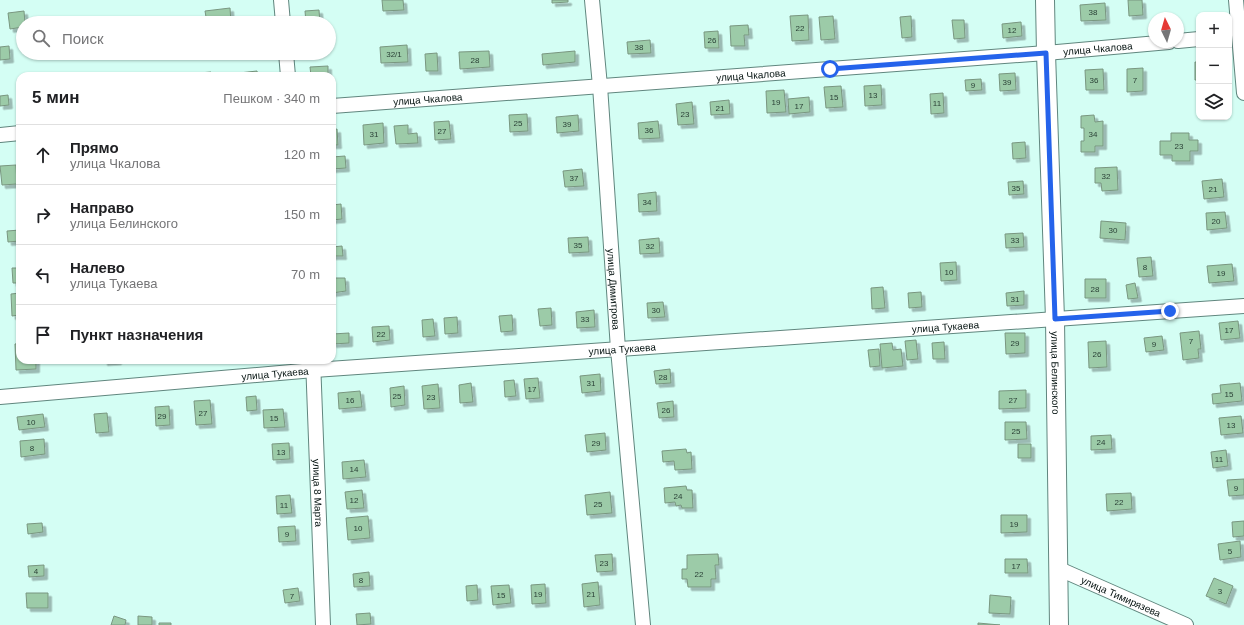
<!DOCTYPE html>
<html lang="ru">
<head>
<meta charset="utf-8">
<style>
	:root { --surface:#fff; --page:#f2f2f2; --text:#202124; --muted:#757577; --line:#e0e0e0 }
	body { margin:0; font-family:Arial,sans-serif; background:var(--page); color:var(--text) }
	.controls { position:absolute; right:12px; top:12px; display:grid; overflow:hidden; border-radius:8px; box-shadow:0 1px 3px #0004 }
	.controls button { width:36px; height:36px; display:grid; place-items:center; padding:0; border:0; border-bottom:1px solid var(--line); background:var(--surface); color:var(--text); font:20px sans-serif }
	.compass { position:absolute; left:1148px; top:12px; width:36px; height:36px; border-radius:50%; background:var(--surface); box-shadow:0 1px 3px #0004; rotate:355deg }
	.stop { position:absolute; width:12px; height:12px; margin:-9px; border:3px solid #2563eb; border-radius:50%; background:#fff }
	.stop.end { background:#2563eb; border-color:#fff; box-shadow:0 1px 4px #0008 }
	.list { margin:0; padding:0; list-style:none }
	h2 { display:flex; justify-content:space-between; align-items:center; height:52px; margin:0; padding:0 16px; font-size:17px }
	h2 small { font-size:13px; font-weight:400; color:var(--muted) }
	.list li { display:grid; grid-template-columns:26px 1fr auto; gap:12px; align-items:center; box-sizing:border-box; height:60px; padding:0 16px; border-top:1px solid var(--line) }
	.list b { display:block; font-size:15px; white-space:nowrap }
	.list p { margin:0; font-size:13px; white-space:nowrap; color:var(--muted) }
	.list em { font-size:13px; font-style:normal; color:var(--muted) }
	.icon { flex:none; width:22px; height:22px; fill:none; stroke:currentColor; stroke-width:2; stroke-linecap:round; stroke-linejoin:round }
	.map { position:relative; flex:none; width:1244px; height:625px; overflow:hidden }
	.search { position:absolute; background:var(--surface); box-shadow:0 1px 3px #0004; left:16px; top:16px; width:320px; height:44px; display:flex; align-items:center; gap:10px; box-sizing:border-box; padding:0 14px; border-radius:22px; color:var(--muted); font-size:15px }
	.panel { position:absolute; background:var(--surface); box-shadow:0 1px 3px #0004; left:16px; top:72px; width:320px; height:292px; border-radius:12px }
	.map>svg:first-child { display:block }
</style>
</head>
<body>
<div class="map">
<svg width="1244" height="625" viewBox="0 0 1244 625">
	<defs>
		<filter id="shadow"><feDropShadow dx="3.5" dy="3.5" stdDeviation="0" flood-color="#0004"/></filter>
	</defs>
	<rect width="100%" height="100%" fill="#d4fef4"/>
	<path fill="#9ccba8" stroke="#799680" filter="url(#shadow)" d="M382,0H403L404,10L383,11Z
		M552,0H568V2L552,3Z
		M1128,0H1142L1143,15L1129,16Z
		M1105,3L1106,20L1081,21L1080,5Z
		M230,8L231,23H207L205,11Z
		M319,10L320,23H306L305,11Z
		M24,11L25,23H23V27L10,29L8,13Z
		M808,15L809,40L792,41L790,16Z
		M833,16L835,39L821,40L819,17Z
		M911,16L912,37L902,38L900,17Z
		M952,20H964L965,38L954,39Z
		M1021,22L1022,36L1003,38L1002,24Z
		M748,25L749,35H744L745,46H731L730,26Z
		M718,31L719,48H705L704,32Z
		M650,40L651,53L628,54L627,42Z
		M407,45L408,62L381,63L380,47Z
		M9,46L10,59L0,60V47Z
		M489,51L490,67L460,69L459,52Z
		M575,51V62L543,65L542,54Z
		M437,53L438,71H426L425,54Z
		M1195,62H1199V80H1195Z
		M328,66V76H311L310,67Z
		M1143,68V91L1127,92V69Z
		M1103,69L1104,90H1086L1085,70Z
		M257,71L258,76H240L239,73Z
		M211,72V76H200L199,73Z
		M126,73L127,76H109V75Z
		M1015,73L1016,90L1000,91L999,74Z
		M981,79L982,90L966,91L965,80Z
		M881,85L882,105L865,106L864,86Z
		M841,86L843,107L826,108L824,87Z
		M784,90L786,112L767,113L766,91Z
		M943,93L944,113L931,114L930,94Z
		M8,95L9,105L0,106V96Z
		M809,97L810,112L789,114L788,99Z
		M729,100L730,114L711,115L710,102Z
		M692,102L694,124L678,125L676,104Z
		M527,114L528,131L510,132L509,115Z
		M578,115L579,131L557,133L556,117Z
		M1094,115L1095,122L1103,121V146H1095V152H1081V141H1084V128H1081V116Z
		M449,121L451,139L435,140L434,122Z
		M658,121L660,138L639,139L638,123Z
		M383,123L384,143L364,145L363,125Z
		M408,125V134L417,133L418,143L396,144L394,126Z
		M337,129L338,145H332V130Z
		M1171,133H1189V140H1198V151H1190V161H1172V155H1160V141H1171Z
		M1025,142L1026,158L1013,159L1012,143Z
		M345,156L346,168L332,169V157Z
		M16,165L17,184L2,185L0,166Z
		M1117,167L1118,190L1102,191L1101,183H1095V168Z
		M582,169L584,186L565,187L563,171Z
		M1222,179L1224,197L1204,199L1202,181Z
		M1023,181L1024,194L1009,195L1008,182Z
		M656,192L657,211L639,212L638,194Z
		M341,204L342,219L332,220V205Z
		M1225,212L1227,228L1207,230L1206,213Z
		M1101,221L1126,223L1125,240L1100,238Z
		M20,230V241L8,242L7,231Z
		M1023,233L1024,247L1006,248L1005,234Z
		M588,237L589,252L569,253L568,238Z
		M659,238L660,253L640,254L639,240Z
		M342,246L343,256H332V247Z
		M1151,257L1153,276L1139,277L1137,258Z
		M956,262L957,280L941,281L940,263Z
		M1232,264L1234,281L1209,283L1207,266Z
		M12,268H20V283H13Z
		M332,278H345L346,291L332,293Z
		M1085,279H1106V298H1085Z
		M1135,283L1138,298L1128,299L1126,285Z
		M883,287L885,308L872,309L871,288Z
		M1024,291V305L1007,306L1006,293Z
		M921,292L922,307L909,308L908,293Z
		M20,293V315L12,316L11,294Z
		M663,302L665,317L648,318L647,303Z
		M551,308L552,325L540,326L538,309Z
		M594,310L595,327L577,328L576,312Z
		M512,315L513,331L501,332L499,316Z
		M457,317L458,333L445,334L444,318Z
		M433,319L435,336L423,337L422,320Z
		M1238,321L1240,338L1221,340L1219,323Z
		M389,326L390,340L373,342L372,327Z
		M1199,331L1201,349H1198L1199,358L1183,360L1180,333Z
		M349,333V343L333,344L332,334Z
		M1005,333H1025V353L1006,354Z
		M1162,336L1164,350L1146,352L1144,338Z
		M916,340L918,359L907,360L905,341Z
		M1106,341L1107,367L1089,368L1088,342Z
		M944,342L945,359H933L932,343Z
		M20,343V360H36V369L16,370L15,344Z
		M892,343L893,350L901,349L903,366L882,368L880,344Z
		M879,349L880,366L870,367L868,350Z
		M104,360H118V361L104,362Z
		M670,369L671,383L656,384L654,371Z
		M600,374L601,391L582,393L580,376Z
		M538,378L540,398L526,399L524,379Z
		M514,380L516,396L505,397L504,381Z
		M471,383L473,402L460,403L459,385Z
		M1240,383L1242,401L1213,404L1212,394L1221,393L1220,385Z
		M438,384L440,408L424,409L422,386Z
		M404,386L405,405L391,407L390,388Z
		M1026,390V408L999,409V391Z
		M360,391L362,407L339,409L338,393Z
		M256,396L257,410L247,411L246,397Z
		M210,400L212,424L196,425L194,401Z
		M673,401L674,417L659,418L657,403Z
		M169,406L170,425L156,426L155,407Z
		M283,409L285,427L264,428L263,410Z
		M107,413L109,432L96,433L94,414Z
		M43,414L45,427L19,430L17,417Z
		M1241,416L1243,433L1221,435L1219,418Z
		M1005,422H1026L1027,439L1005,440Z
		M605,433L606,450L587,452L585,435Z
		M1111,435L1112,449L1091,450V436Z
		M44,439L45,454L21,457L20,441Z
		M289,443L290,459L273,460L272,444Z
		M1018,444H1031V458H1018Z
		M686,449L687,453L691,452L692,469L675,470L674,461L663,462L662,451Z
		M1226,450L1228,466L1213,468L1211,452Z
		M364,460L366,477L343,479L342,462Z
		M1244,479V495L1229,496L1227,480Z
		M686,486L687,490H692L693,508H682L681,505L676,506L675,502L665,503L664,488Z
		M362,490L364,508L347,509L345,492Z
		M610,492L612,513L587,515L585,495Z
		M1131,493L1132,509L1107,511L1106,494Z
		M290,495L292,513L277,514L276,496Z
		M1001,515H1027V532L1001,533Z
		M368,516L370,538L348,540L346,518Z
		M1244,521V536L1233,537L1232,522Z
		M42,523L43,532L28,534L27,524Z
		M295,526L296,541L279,542L278,527Z
		M1240,541L1241,557L1220,560L1218,544Z
		M612,554L613,571L597,572L595,555Z
		M718,554L719,565H715L716,579H711V587H688L687,579H682V569H687V555Z
		M1005,559H1027L1028,573H1005Z
		M44,565V576L29,577L28,566Z
		M369,572L370,586L354,587L353,574Z
		M1214,578L1233,586L1226,604L1206,596Z
		M598,582L600,605L584,607L582,584Z
		M545,584L546,603L532,604L531,585Z
		M477,585L478,600L467,601L466,586Z
		M509,585L511,603L493,605L491,586Z
		M298,588L300,601L285,603L283,590Z
		M26,593H48V608H27Z
		M990,595L1011,597L1010,614L989,613Z
		M370,613L371,624L357,625L356,614Z
		M114,616L126,620L125,625H111Z
		M138,616L152,617V625H138Z
		M159,623H171V625H159Z
		M978,623L1000,625H978Z"/>
	<g fill="none" stroke-linecap="round" stroke-linejoin="round">
		<defs>
			<g id="minor">
				<path d="M281,0L283,23"/>
				<path id="s1" d="M592,0L600,86L618,349L643,625"/>
				<path d="M1236,0L1244,93"/>
				<path d="M1178,41L1199,39"/>
				<path d="M286,53L288,76"/>
				<path id="s2" d="M332,106L1046,53L1169,42"/>
				<path d="M0,135L20,133"/>
				<path id="s3" d="M313,360L323,625"/>
				<path id="s4" d="M0,397L314,370L1244,306"/>
				<path id="s5" d="M1057,568L1186,625"/>
			</g>
			<g id="tertiary">
				<path id="s6" d="M1045,0L1046,53L1055,319L1059,625"/>
			</g>
		</defs>
		<use href="#minor" stroke="#60867e" stroke-width="16"/>
		<use href="#tertiary" stroke="#60867e" stroke-width="20"/>
		<use href="#minor" stroke="#fff" stroke-width="14"/>
		<use href="#tertiary" stroke="#fff" stroke-width="18"/>
	</g>
	<g fill="none" stroke-linecap="round" stroke-linejoin="round">
		<path stroke="#2563eb" stroke-width="5" d="M830,69L1046,53L1055,319L1170,311"/>
	</g>
	<g text-anchor="middle" dominant-baseline="central" stroke-width="3.5" stroke-linejoin="round" paint-order="stroke">
		<g font-size="8" fill="#2a4036">
			<text x="1093" y="12">38</text>
			<text x="800" y="28">22</text>
			<text x="1012" y="30">12</text>
			<text x="712" y="40">26</text>
			<text x="639" y="47">38</text>
			<text x="394" y="54">32/1</text>
			<text x="475" y="60">28</text>
			<text x="1094" y="80">36</text>
			<text x="1135" y="80">7</text>
			<text x="1007" y="82">39</text>
			<text x="973" y="85">9</text>
			<text x="873" y="95">13</text>
			<text x="834" y="97">15</text>
			<text x="776" y="102">19</text>
			<text x="937" y="103">11</text>
			<text x="799" y="106">17</text>
			<text x="720" y="108">21</text>
			<text x="685" y="114">23</text>
			<text x="518" y="123">25</text>
			<text x="567" y="124">39</text>
			<text x="649" y="130">36</text>
			<text x="442" y="131">27</text>
			<text x="374" y="134">31</text>
			<text x="1093" y="134">34</text>
			<text x="1179" y="146">23</text>
			<text x="1106" y="176">32</text>
			<text x="574" y="178">37</text>
			<text x="1016" y="188">35</text>
			<text x="1213" y="189">21</text>
			<text x="647" y="202">34</text>
			<text x="1216" y="221">20</text>
			<text x="1113" y="230">30</text>
			<text x="1015" y="240">33</text>
			<text x="578" y="245">35</text>
			<text x="650" y="246">32</text>
			<text x="1145" y="267">8</text>
			<text x="949" y="272">10</text>
			<text x="1221" y="273">19</text>
			<text x="1095" y="289">28</text>
			<text x="1015" y="299">31</text>
			<text x="656" y="310">30</text>
			<text x="585" y="319">33</text>
			<text x="1229" y="330">17</text>
			<text x="381" y="334">22</text>
			<text x="1191" y="341">7</text>
			<text x="1015" y="343">29</text>
			<text x="1154" y="344">9</text>
			<text x="1097" y="354">26</text>
			<text x="663" y="377">28</text>
			<text x="591" y="383">31</text>
			<text x="532" y="389">17</text>
			<text x="1229" y="394">15</text>
			<text x="397" y="396">25</text>
			<text x="431" y="397">23</text>
			<text x="350" y="400">16</text>
			<text x="1013" y="400">27</text>
			<text x="666" y="410">26</text>
			<text x="203" y="413">27</text>
			<text x="162" y="416">29</text>
			<text x="274" y="418">15</text>
			<text x="31" y="422">10</text>
			<text x="1231" y="425">13</text>
			<text x="1016" y="431">25</text>
			<text x="1101" y="442">24</text>
			<text x="596" y="443">29</text>
			<text x="32" y="448">8</text>
			<text x="281" y="452">13</text>
			<text x="1219" y="459">11</text>
			<text x="354" y="469">14</text>
			<text x="1236" y="488">9</text>
			<text x="678" y="496">24</text>
			<text x="354" y="500">12</text>
			<text x="1119" y="502">22</text>
			<text x="598" y="504">25</text>
			<text x="284" y="505">11</text>
			<text x="1014" y="524">19</text>
			<text x="358" y="528">10</text>
			<text x="287" y="534">9</text>
			<text x="1230" y="551">5</text>
			<text x="604" y="563">23</text>
			<text x="1016" y="566">17</text>
			<text x="36" y="571">4</text>
			<text x="699" y="574">22</text>
			<text x="361" y="580">8</text>
			<text x="1220" y="591">3</text>
			<text x="538" y="594">19</text>
			<text x="591" y="594">21</text>
			<text x="501" y="595">15</text>
			<text x="292" y="596">7</text>
		</g>
		<g font-size="10" fill="#041210" stroke="#fff">
			<text stroke="none"><textPath href="#s2" startOffset="768">улица Чкалова</textPath></text>
			<text stroke="none"><textPath href="#s2" startOffset="420">улица Чкалова</textPath></text>
			<text stroke="none"><textPath href="#s2" startOffset="96">улица Чкалова</textPath></text>
			<text stroke="none"><textPath href="#s1" startOffset="290">улица Димитрова</textPath></text>
			<text stroke="none"><textPath href="#s4" startOffset="948">улица Тукаева</textPath></text>
			<text stroke="none"><textPath href="#s4" startOffset="624">улица Тукаева</textPath></text>
			<text stroke="none"><textPath href="#s6" startOffset="373">улица Белинского</textPath></text>
			<text stroke="none"><textPath href="#s4" startOffset="276">улица Тукаева</textPath></text>
			<text stroke="none"><textPath href="#s3" startOffset="133">улица 8 Марта</textPath></text>
			<text stroke="none"><textPath href="#s5" startOffset="70">улица Тимирязева</textPath></text>
		</g>
	</g>
</svg>
<div class="controls">
<button>+</button>
<button>−</button>
<button><svg class="icon" aria-label="layers" viewBox="0 0 24 24"><path d="M12 4l9 5-9 5-9-5zM3 14l9 5 9-5"/></svg></button>
</div>
<svg class="compass" viewBox="-18 -18 36 36"><path d="M0-13l5 13h-10z" fill="#e53935"/><path d="M0 13l5-13h-10z" fill="#757577"/></svg>
<div class="stop" style="left:830px;top:69px"></div>
<div class="stop end" style="left:1170px;top:311px"></div>
<div class="search"><svg class="icon" aria-label="search" viewBox="0 0 24 24"><circle cx="10" cy="10" r="6"/><path d="M15 15l6 6"/></svg>Поиск</div>
<section class="panel">
<h2>5 мин<small>Пешком · 340 m</small></h2>
<ul class="list">
<li><svg class="icon" aria-label="ahead" viewBox="0 0 24 24"><path d="M12 20V5M6 11l6-6 6 6"/></svg><div><b>Прямо</b><p>улица Чкалова</p></div><em>120 m</em></li>
<li><svg class="icon" aria-label="right" viewBox="0 0 24 24"><path d="M7 20v-9h11M14 6l5 5-5 5"/></svg><div><b>Направо</b><p>улица Белинского</p></div><em>150 m</em></li>
<li><svg class="icon" aria-label="left" viewBox="0 0 24 24"><path d="M17 20v-9H6M10 6l-5 5 5 5"/></svg><div><b>Налево</b><p>улица Тукаева</p></div><em>70 m</em></li>
<li><svg class="icon" aria-label="arrive" viewBox="0 0 24 24"><path d="M6 21V4h12l-3 4 3 4H6"/></svg><div><b>Пункт назначения</b></div></li>
</ul>
</section>
</div>
</body>
</html>
